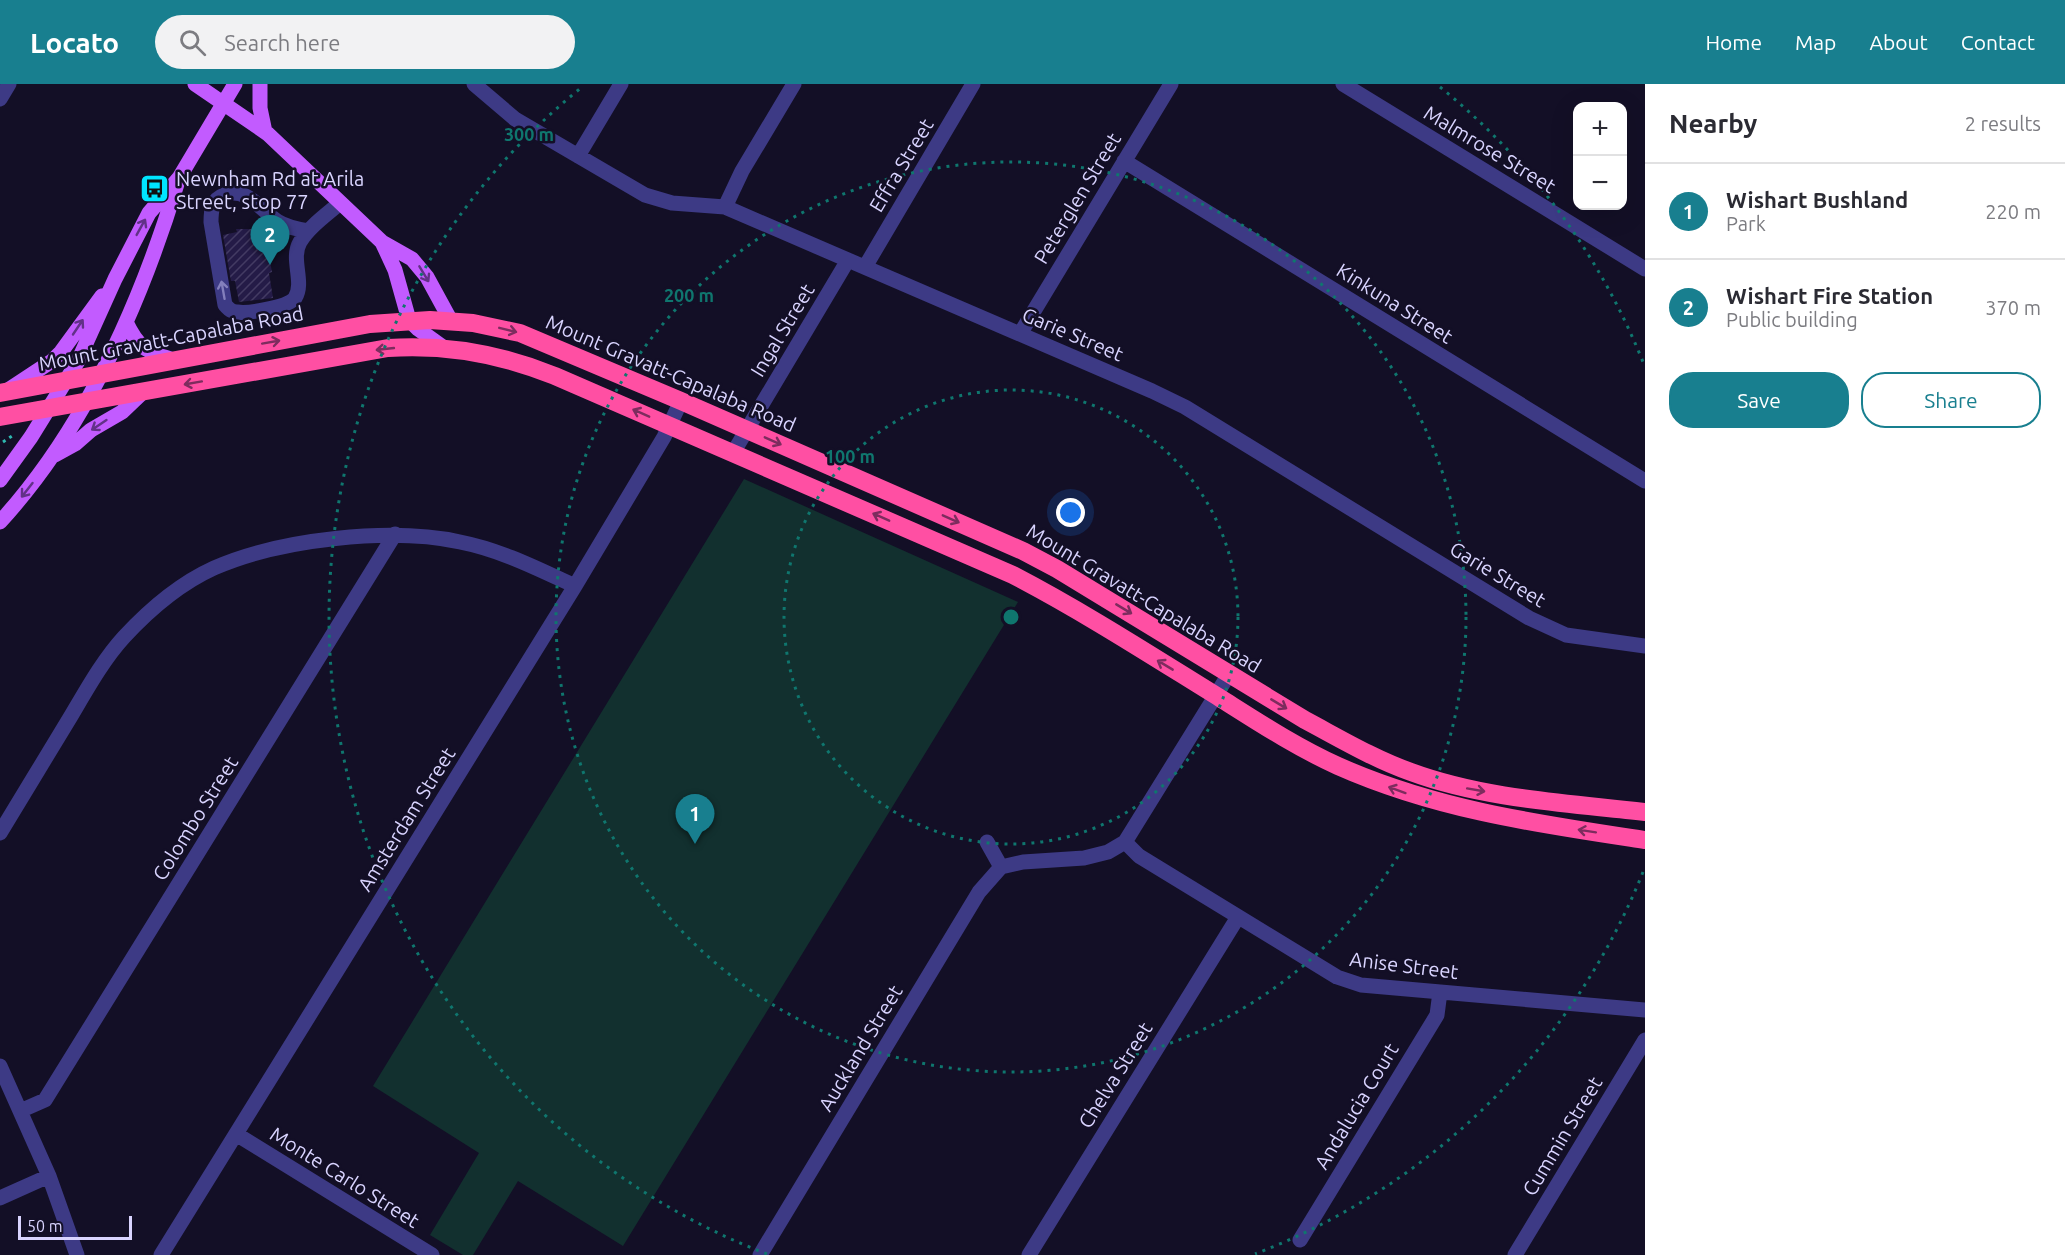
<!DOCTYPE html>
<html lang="en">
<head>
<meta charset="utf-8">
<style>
	:root { --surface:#fff; --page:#f2f2f3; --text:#2b2b33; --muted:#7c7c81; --line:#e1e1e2; --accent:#187f8f }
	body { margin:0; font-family:Ubuntu,sans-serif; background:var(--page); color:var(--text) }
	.controls { position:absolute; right:18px; top:18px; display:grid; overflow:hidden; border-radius:12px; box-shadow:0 6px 24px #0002 }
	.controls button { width:54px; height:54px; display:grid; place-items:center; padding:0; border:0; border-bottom:2px solid var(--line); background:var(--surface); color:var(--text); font:30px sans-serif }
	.scale { position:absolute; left:18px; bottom:15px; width:114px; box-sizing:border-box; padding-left:6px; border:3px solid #d9d4ff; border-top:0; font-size:16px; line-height:21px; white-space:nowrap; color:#d9d4ff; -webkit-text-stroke:4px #130f26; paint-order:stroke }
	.you { position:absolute; left:1071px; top:429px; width:21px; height:21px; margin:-15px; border:4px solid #fff; border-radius:50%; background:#1a73e8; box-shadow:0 0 0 9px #1a73e833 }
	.badge { display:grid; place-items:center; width:39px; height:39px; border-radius:50%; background:var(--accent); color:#fff; font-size:20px; font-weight:700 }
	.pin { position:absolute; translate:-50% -50px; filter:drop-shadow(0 2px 3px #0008) }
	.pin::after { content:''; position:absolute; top:32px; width:21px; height:18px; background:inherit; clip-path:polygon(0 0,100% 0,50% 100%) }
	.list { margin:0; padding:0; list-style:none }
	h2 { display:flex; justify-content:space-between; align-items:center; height:78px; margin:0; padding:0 24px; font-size:26px }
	h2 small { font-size:20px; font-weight:400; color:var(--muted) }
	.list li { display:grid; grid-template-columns:39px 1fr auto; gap:18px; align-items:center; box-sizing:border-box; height:96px; padding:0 24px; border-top:2px solid var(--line) }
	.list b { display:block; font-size:22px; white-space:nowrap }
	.list p { margin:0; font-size:20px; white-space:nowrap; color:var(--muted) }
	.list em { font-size:20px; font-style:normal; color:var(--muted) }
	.actions { display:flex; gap:12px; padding:18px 24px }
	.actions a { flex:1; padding:14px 0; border:2px solid var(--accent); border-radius:24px; text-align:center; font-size:21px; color:var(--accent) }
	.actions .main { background:var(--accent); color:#fff }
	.icon { flex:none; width:33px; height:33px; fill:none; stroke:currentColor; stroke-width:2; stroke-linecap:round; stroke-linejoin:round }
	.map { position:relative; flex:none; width:1645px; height:1171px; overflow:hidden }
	header { display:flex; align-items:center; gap:36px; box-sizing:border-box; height:84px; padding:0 30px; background:var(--accent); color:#fff }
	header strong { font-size:28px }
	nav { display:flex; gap:33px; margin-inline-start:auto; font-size:21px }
	.search { width:420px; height:54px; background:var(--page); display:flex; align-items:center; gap:15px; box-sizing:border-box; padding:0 21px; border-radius:33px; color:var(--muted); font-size:22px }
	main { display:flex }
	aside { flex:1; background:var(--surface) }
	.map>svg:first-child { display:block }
</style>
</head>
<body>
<header>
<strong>Locato</strong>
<div class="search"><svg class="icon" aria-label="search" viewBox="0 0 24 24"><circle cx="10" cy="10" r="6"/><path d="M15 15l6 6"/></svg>Search here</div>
<nav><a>Home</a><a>Map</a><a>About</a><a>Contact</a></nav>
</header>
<main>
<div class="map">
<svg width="1645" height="1171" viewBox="0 0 1645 1171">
	<defs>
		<pattern id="building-hatch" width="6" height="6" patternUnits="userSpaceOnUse" patternTransform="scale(1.5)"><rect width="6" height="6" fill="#241b47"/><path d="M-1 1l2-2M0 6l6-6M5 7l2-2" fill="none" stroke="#433b63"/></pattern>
	</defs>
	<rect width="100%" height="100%" fill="#130f26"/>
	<path fill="#12302f" d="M744,395L1018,518L623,1162L518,1097L473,1171H463L430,1151L479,1069L373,1002Z"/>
	<path fill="url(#building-hatch)" d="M236,145H264L272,188L269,189L273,214L239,218L235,197H231L223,151L237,148Z"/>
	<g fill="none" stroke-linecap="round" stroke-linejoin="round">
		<path stroke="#2fb8b0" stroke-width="3" stroke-dasharray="3 4.5" stroke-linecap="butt" d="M3,358L12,352"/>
		<path stroke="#3d3a85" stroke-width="15" d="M474,0L515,35L645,111L672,119L725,123L1152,307L1185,323L1529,534L1566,551L1645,562
			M1343,0L1645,185
			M0,15L9,0
			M578,72L621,0
			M1124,77L1645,397
			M725,123L742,87L794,0
			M308,147C297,145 286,143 277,137C261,126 246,102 224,111C212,115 211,127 211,138L225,221C229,225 231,228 237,228C248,230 288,223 295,214C305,198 290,175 300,158C309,143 326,131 340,119
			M865,183L973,0
			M1020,250L1171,0
			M733,369L848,176
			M0,749C24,710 47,671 71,632C87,605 103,576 124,553C149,526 181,499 214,484C280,455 390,443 460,458C501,466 538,485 575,502
			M987,758L1001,783
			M1125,758L1139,772L1337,893L1361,901L1645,926
			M0,982L49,1092L77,1171
			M20,1027L45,1016L395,450
			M236,1050L432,1171
			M0,1114L49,1092
			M1300,1156L1437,931L1440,908
			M161,1171L575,502L664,353L681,317
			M760,1171L979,808L1001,783L1023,778L1084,774L1108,768L1125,758L1229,590
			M1029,1171L1238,833
			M1515,1171L1645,956"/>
		<path stroke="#c25bff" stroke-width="15" d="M195,0L268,50L382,158L412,175L427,193L451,237
			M260,0V24L265,48
			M382,158L395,186L409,236L418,245L443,263
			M126,238C138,264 146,267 173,276
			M8,306L52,277L61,268L102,212
			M55,371L75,360L91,346L122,328L144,307
			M0,396L31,353L78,277L115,195L149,129L179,94L235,0
			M0,438C86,344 140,221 177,100"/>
		<path stroke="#ff4fa3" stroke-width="18" d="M0,309L370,240L430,236L473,239L520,249L681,317L1023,467L1057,485L1305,636C1339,654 1374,675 1411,688C1484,715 1568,719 1645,728
			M0,333L388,264C447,260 501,270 555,292L1013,491C1084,528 1152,572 1220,614C1258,638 1296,663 1338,682C1437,726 1539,740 1645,756"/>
	</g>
	<defs><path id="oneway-shaft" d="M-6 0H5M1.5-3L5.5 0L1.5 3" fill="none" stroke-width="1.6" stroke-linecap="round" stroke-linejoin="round" transform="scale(1.5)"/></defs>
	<g stroke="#623188">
		<use href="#oneway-shaft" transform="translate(141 143) rotate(-61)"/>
		<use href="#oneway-shaft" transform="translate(424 190) rotate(59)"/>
		<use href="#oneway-shaft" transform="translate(78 243) rotate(-56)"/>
		<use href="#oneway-shaft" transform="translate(99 341) rotate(146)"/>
		<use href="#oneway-shaft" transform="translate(27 406) rotate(128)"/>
	</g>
	<use stroke="#837fbc" href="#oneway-shaft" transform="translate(223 206) rotate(-100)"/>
	<g stroke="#7d2c5e">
		<use href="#oneway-shaft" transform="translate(508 246) rotate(14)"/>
		<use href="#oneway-shaft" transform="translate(271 258) rotate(-10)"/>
		<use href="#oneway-shaft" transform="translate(385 265) rotate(174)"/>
		<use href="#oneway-shaft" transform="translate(193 299) rotate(170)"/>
		<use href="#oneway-shaft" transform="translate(641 329) rotate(-156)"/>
		<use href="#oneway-shaft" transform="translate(773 357) rotate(24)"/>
		<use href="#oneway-shaft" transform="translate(881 433) rotate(-156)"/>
		<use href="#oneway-shaft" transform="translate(951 435) rotate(24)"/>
		<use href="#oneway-shaft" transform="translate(1124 525) rotate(31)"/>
		<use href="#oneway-shaft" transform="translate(1165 581) rotate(-149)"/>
		<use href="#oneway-shaft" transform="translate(1279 620) rotate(31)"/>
		<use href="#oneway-shaft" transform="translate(1397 706) rotate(-160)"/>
		<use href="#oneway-shaft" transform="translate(1476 706) rotate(10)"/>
		<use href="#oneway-shaft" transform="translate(1587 747) rotate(-171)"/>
	</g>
	<g fill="none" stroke="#0f766e" stroke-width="3" stroke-dasharray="3 6">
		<circle cx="1011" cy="533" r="227"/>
		<circle cx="1011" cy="533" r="455"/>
		<path d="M1643 788A682 682 0 0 1 1255 1170M767 1170A682 682 0 0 1 582 3M1440 3A682 682 0 0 1 1643 278"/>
	</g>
	<defs>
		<symbol id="bus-square" viewBox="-11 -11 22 22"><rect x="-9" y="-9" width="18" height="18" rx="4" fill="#00e5ff" stroke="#130f26"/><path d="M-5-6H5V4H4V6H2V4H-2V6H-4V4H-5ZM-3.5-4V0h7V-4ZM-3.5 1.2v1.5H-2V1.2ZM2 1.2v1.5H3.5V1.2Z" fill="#111"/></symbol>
	</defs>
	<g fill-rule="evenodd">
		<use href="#bus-square" x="138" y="88" width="33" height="33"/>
	</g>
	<g text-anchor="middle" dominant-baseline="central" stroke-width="5" stroke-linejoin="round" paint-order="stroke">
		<g font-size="20" fill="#d9d4ff" stroke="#130f26">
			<text transform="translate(1490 65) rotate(31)">Malmrose Street</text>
			<text transform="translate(901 81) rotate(-59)">Effra Street</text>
			<text transform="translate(1077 114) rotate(-59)">Peterglen Street</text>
			<text transform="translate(1395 219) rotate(32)">Kinkuna Street</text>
			<text transform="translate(782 246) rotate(-59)">Ingal Street</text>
			<text transform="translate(1073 250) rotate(23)">Garie Street</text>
			<text transform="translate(171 254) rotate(-11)">Mount Gravatt-Capalaba Road</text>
			<text transform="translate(671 289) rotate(23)">Mount Gravatt-Capalaba Road</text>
			<text transform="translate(1498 490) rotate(31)">Garie Street</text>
			<text transform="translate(1144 514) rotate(31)">Mount Gravatt-Capalaba Road</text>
			<text transform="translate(195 734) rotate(-58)">Colombo Street</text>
			<text transform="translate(406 735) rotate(-58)">Amsterdam Street</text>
			<text transform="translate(1404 881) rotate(7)">Anise Street</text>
			<text transform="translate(860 964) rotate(-59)">Auckland Street</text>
			<text transform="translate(1115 991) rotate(-58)">Chelva Street</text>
			<text transform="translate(1356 1022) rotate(-59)">Andalucia Court</text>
			<text transform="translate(1562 1052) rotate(-59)">Cummin Street</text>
			<text transform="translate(345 1093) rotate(32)">Monte Carlo Street</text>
		</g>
		<g font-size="20" fill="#d9d4ff" stroke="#130f26" text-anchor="start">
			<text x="176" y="94">Newnham Rd at Arila<tspan x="176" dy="23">Street, stop 77</tspan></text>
		</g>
	</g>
	<circle cx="1011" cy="533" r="9" fill="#0f766e" stroke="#130f26" stroke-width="3"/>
	<g font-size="18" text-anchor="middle" font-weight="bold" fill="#0f766e" stroke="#130f26" stroke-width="5" stroke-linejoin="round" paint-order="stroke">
		<text x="529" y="57">300 m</text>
		<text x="689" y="218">200 m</text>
		<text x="850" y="379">100 m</text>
	</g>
</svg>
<div class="controls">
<button>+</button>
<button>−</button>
</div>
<div class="scale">50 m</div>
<div class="you"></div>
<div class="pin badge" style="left:695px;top:760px">1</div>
<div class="pin badge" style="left:270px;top:181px">2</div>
</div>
<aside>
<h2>Nearby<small>2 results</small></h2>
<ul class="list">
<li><span class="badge">1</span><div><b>Wishart Bushland</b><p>Park</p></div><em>220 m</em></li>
<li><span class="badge">2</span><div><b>Wishart Fire Station</b><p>Public building</p></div><em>370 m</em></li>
</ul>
<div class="actions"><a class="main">Save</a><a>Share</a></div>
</aside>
</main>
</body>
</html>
